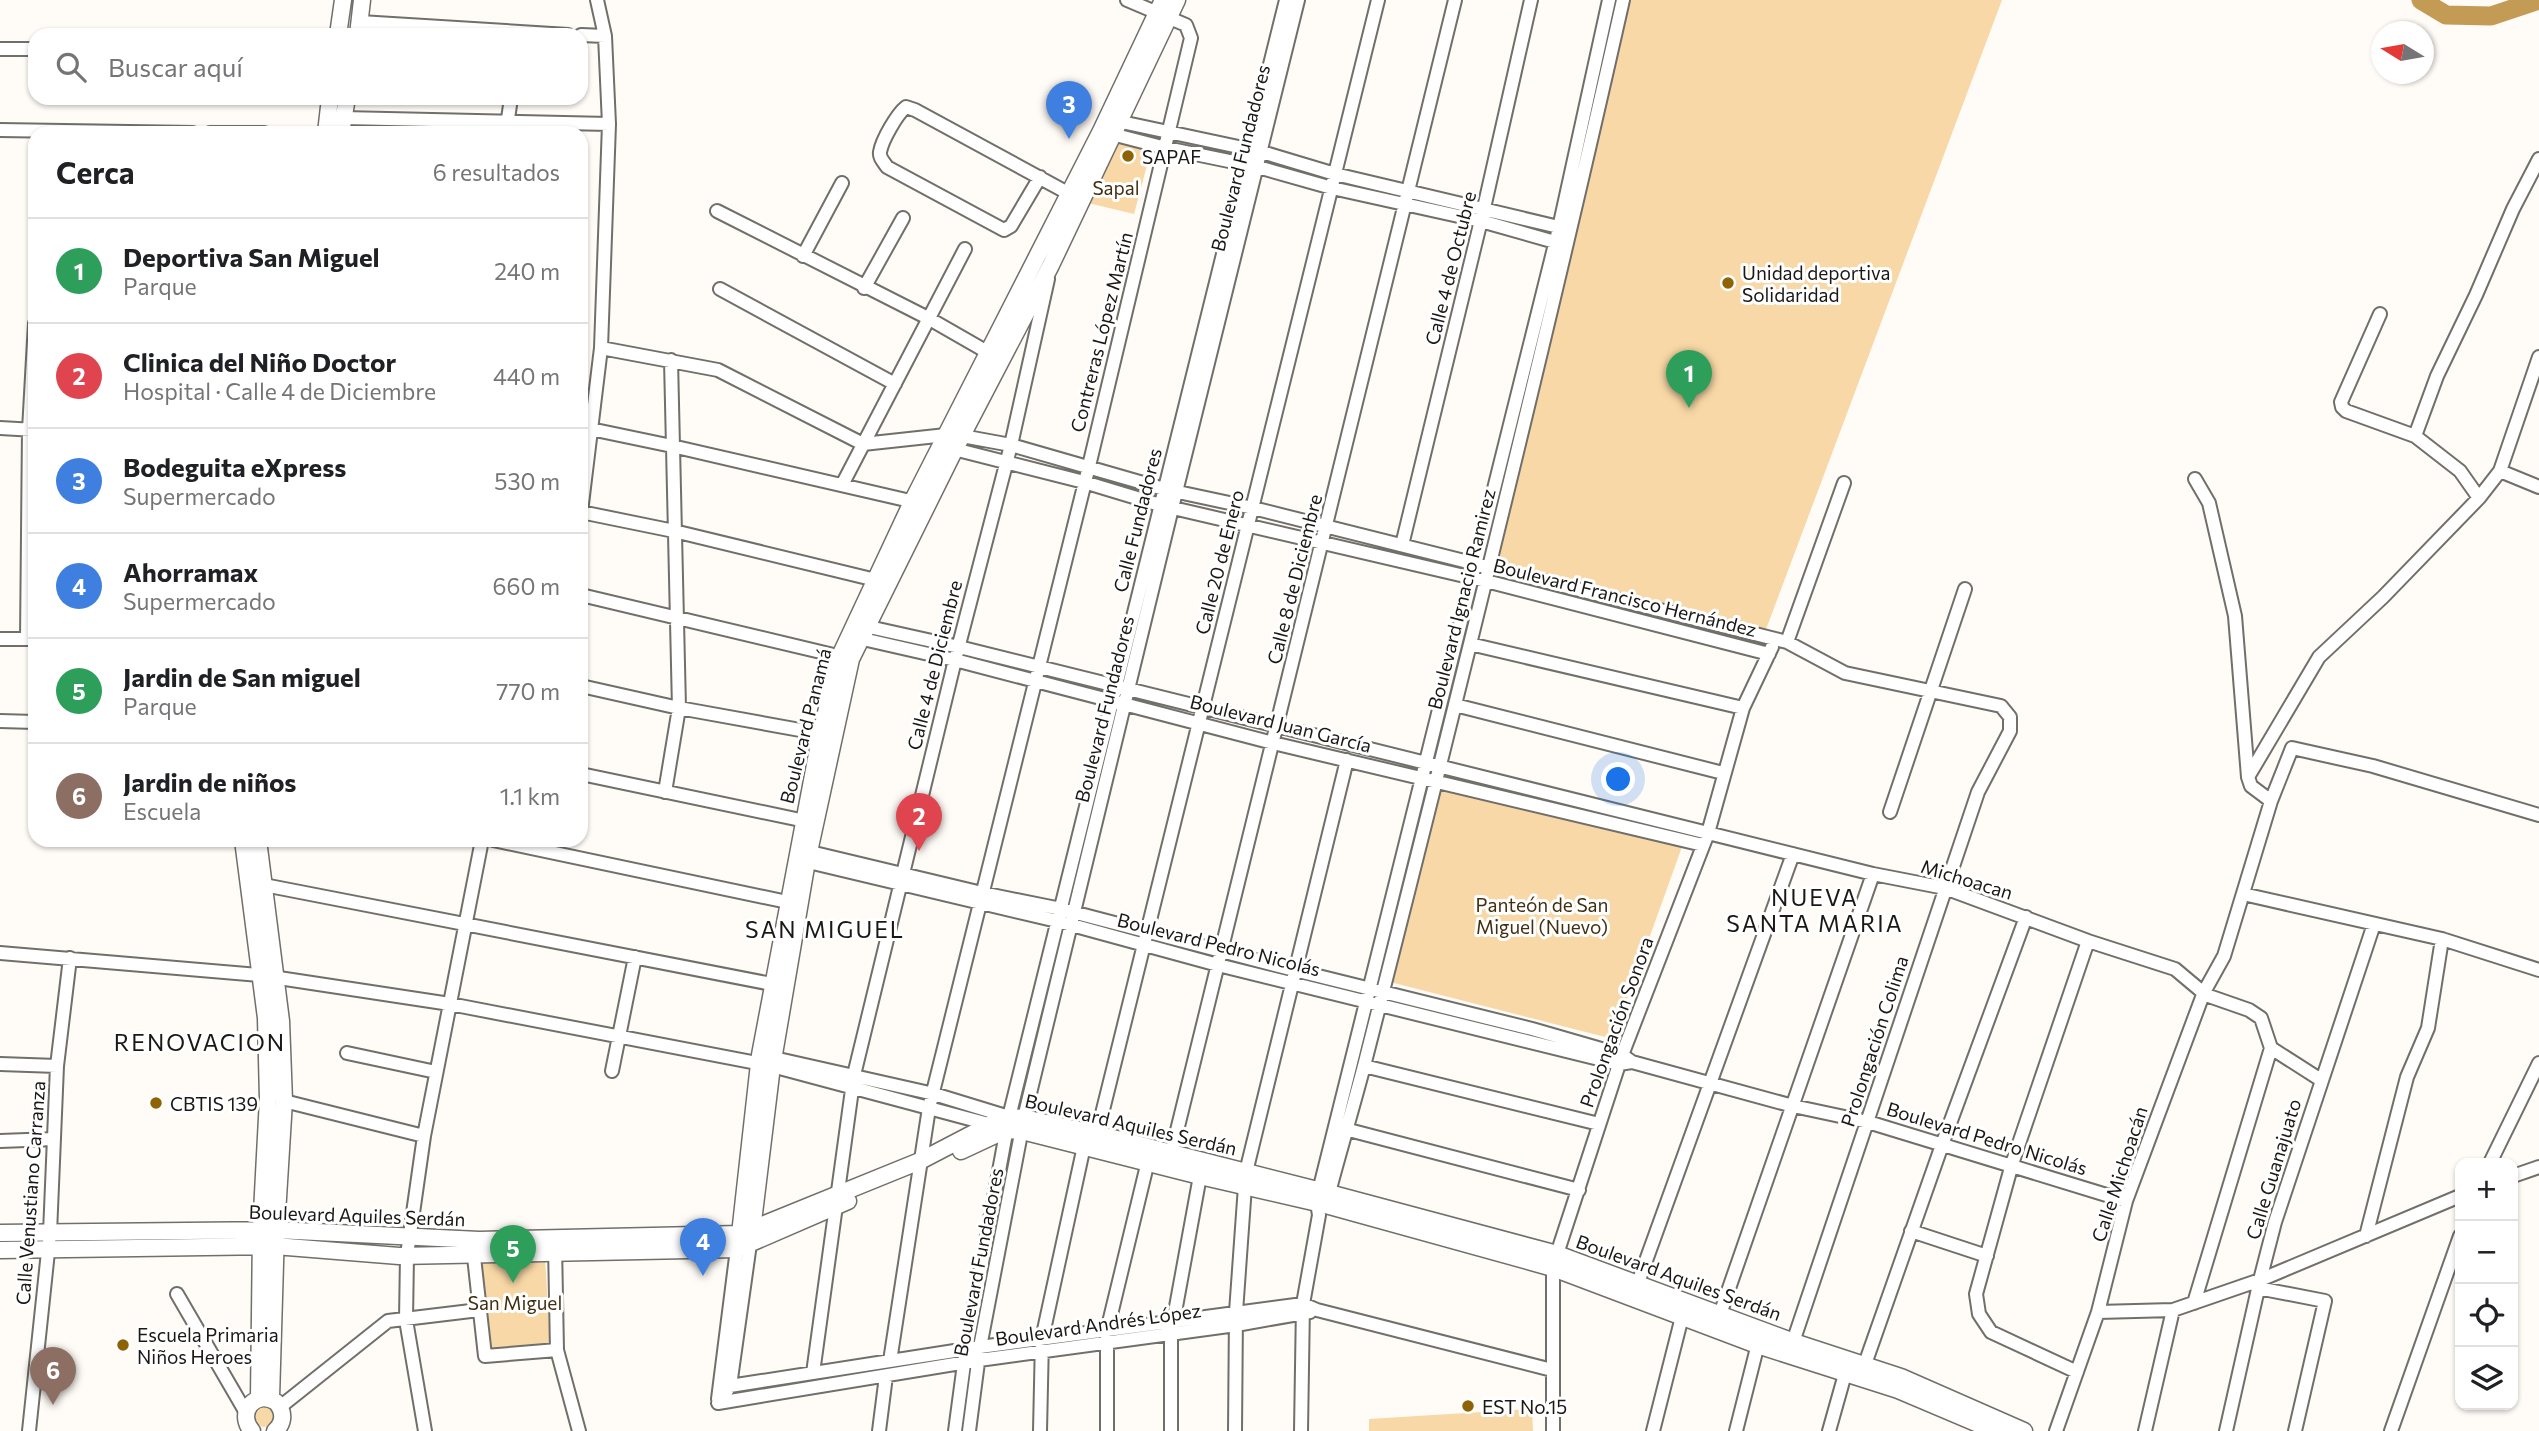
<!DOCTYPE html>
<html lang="es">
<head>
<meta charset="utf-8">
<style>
	:root { --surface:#fff; --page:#f2f2f2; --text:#202124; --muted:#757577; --line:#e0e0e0; --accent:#7c3aed }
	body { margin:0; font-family:Commissioner,sans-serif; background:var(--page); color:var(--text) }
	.controls { position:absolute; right:21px; bottom:21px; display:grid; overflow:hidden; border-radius:14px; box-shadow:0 2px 5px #0004 }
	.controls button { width:63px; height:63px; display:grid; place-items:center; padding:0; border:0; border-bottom:2px solid var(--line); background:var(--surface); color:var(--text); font:35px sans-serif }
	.compass { position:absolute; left:2371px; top:21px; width:63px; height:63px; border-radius:50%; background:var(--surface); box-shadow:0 2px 5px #0004; rotate:281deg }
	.you { position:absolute; left:1619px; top:780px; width:24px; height:24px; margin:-18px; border:5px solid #fff; border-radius:50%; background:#1a73e8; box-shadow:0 0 0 10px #1a73e833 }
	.badge { display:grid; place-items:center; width:46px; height:46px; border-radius:50%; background:var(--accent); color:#fff; font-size:23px; font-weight:700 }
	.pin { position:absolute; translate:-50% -58px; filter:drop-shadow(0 2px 4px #0008) }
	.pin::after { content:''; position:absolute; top:37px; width:24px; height:21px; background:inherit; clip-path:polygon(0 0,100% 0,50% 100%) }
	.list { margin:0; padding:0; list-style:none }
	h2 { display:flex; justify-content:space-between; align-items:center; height:91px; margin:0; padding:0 28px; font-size:30px }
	h2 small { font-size:23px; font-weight:400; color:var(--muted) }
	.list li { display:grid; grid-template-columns:46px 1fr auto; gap:21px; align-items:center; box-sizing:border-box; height:105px; padding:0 28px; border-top:2px solid var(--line) }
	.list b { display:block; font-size:26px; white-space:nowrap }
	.list p { margin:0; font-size:23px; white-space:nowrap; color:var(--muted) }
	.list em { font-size:23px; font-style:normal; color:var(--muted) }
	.icon { flex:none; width:38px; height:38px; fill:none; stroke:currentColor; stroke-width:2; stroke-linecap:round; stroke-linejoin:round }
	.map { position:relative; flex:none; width:2539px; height:1431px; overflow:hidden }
	.search { position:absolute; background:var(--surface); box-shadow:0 2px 5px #0004; left:28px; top:28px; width:560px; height:77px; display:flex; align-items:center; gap:18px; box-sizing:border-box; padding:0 24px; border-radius:21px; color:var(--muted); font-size:26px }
	.panel { position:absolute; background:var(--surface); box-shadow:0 2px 5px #0004; left:28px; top:126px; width:560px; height:721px; border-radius:21px }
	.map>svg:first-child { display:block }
</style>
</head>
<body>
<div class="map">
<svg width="2539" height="1431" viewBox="0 0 2539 1431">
	<rect width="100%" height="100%" fill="#fffbf6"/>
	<path fill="#f8d8a6" d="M1629,0H2002L1765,632L1492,566Z
		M1114,141L1151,150L1134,214L1084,202Z
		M1437,785L1683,844L1613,1039L1390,982Z
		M545,1257L550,1343L489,1352L478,1259Z
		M269,1403L276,1417L270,1426L263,1427L256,1424L252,1410Z
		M1532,1409L1533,1431H1369V1419Z"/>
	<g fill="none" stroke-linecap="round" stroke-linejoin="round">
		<path stroke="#c49b55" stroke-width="19" d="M2421,0L2446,15L2491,16L2539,0"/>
		<defs>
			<path id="minor" d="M360,22L568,35
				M581,35L605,36
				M0,49H35
				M343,118L609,124
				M1112,120L1262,152L1335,174L1567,229
				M0,130L193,133
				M1104,132L1166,148L1258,167L1332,188L1481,221L1562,244
				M210,133H264
				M506,133L511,98
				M1040,177L1011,226L1004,230L887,167C884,162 879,158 880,152C882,140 897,114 906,107L915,110L1077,198
				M717,211L928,318L989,353
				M803,256L842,183
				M864,288L903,218
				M720,289L895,384
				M2380,314L2341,402L2342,407L2346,411L2415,436L2460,471L2479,498
				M601,348L718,370L863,444L946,435L962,436L1011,445L1164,489L1253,508L1787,642L1845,673L2001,706L2010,717V731L1978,792L1791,1348
				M581,427L672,446L919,503
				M0,428L35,430
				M2415,436L2437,376L2476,295L2513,209L2539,159
				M946,447L1084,482L1160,505L1486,581L1769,654
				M2500,471L2539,487
				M2195,479L2209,503L2235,616L2248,777L2251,786L2271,801
				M842,485L965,249
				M581,512L601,348L609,124L605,36L597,0
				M581,512L674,531L884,582
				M1402,545L1484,208L1531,0
				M581,595L846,658
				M860,625L959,647L1873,874L1945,888L2088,941L2175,969L2206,995L2249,1010L2261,1018L2271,1048L2194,1303
				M854,637L955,660L1273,743L1703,845
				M0,639H35
				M27,639L29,430L35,323
				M1787,642L1844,483
				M1470,644L1743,708
				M581,686L679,708L828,735
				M1455,705L1723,773
				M0,721L35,722
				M581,774L810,822
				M2248,777L2319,657L2383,597L2479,498L2500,471L2539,357
				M665,792L679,708L671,360
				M1890,812L1965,589
				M493,840L797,904
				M802,850L982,893L1061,909L1294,970L1532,1029L1622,1055L1632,1062L1793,1106L1868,1122L2126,1201
				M800,860L1057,921L1218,965L1619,1064L1632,1062
				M264,885L782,986
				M2243,894L2442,939L2539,970
				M0,953L259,975L450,1004L772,1066L996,1126
				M2271,1048L2321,1080
				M347,1053L436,1072
				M765,1056L934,1094L1009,1117
				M0,1064L57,1066
				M1364,1066L1599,1124
				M612,1071L635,957
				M284,1101L424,1136
				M1345,1129L1579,1190
				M1097,1134L1378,0
				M0,1141L54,1139
				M1170,1159L1455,0
				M2490,1163L2539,1063
				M2513,1176L2539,1167
				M1327,1200C1339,1154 1353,1108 1365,1062C1455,709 1543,356 1623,0
				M1911,1231L1987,1256
				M2366,1236L2407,1077L2428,1028L2442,939
				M555,1245L557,1350L579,1431
				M473,1248L485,1356L557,1350
				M2258,1288L2325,1301L2295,1431
				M1635,1291L1793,854
				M177,1294L245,1411
				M2098,1312L2173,1310L2260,1280L2460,1196
				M1718,1320L1873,874
				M890,1361L929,1108L1089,466L1191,38L1186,25L1127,0
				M1865,1364L1942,1145L2026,917
				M2077,1372L1991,1332L1979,1314L1976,1294L2012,1164L2088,941
				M813,1373L854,1075L955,660L1011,445L1048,279
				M730,1386L980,1347L1303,1304L1317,1310L1552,1370
				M726,1392L730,1386L750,1244
				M718,1399L737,1249
				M718,1403L979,1360L1236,1325L1310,1312
				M280,1407L388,1321L479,1310
				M29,1431L50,1233L57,1066L70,958
				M425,1431L406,1320L407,1255L424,1136L482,840
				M879,1431L886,1376
				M955,1431L966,1349L1009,1117L1286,0
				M969,1431L980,1347L1024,1118L1172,508L1298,0
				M1040,1431L1042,1339L1084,1146
				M1107,1431V1331L1149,1157
				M1171,1431V1334L1200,1176
				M1235,1431L1236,1312L1246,1172L1347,760
				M1301,1431L1303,1304L1319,1215L1317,1203L1319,1191L1559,228L1609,0
				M1553,1431V1268L1557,1254L1622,1055L1708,833L1743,708L1772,647
				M1653,1431L1684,1309
				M1736,1431L1760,1336
				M1829,1431L1847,1367
				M2056,1431L2098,1312L2126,1201L2204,992L2224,956L2271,801L2292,748L2373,766L2539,815
				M2145,1431L2173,1310
				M2226,1431L2260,1280L2275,1222L2374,924
				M2391,1431L2460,1236"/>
			<path id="tertiary" d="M338,35L343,0
				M358,35L362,0
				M326,133L330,98
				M341,133L347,98
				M243,840L266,1018L268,1099L261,1231L259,1398
				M258,840L281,1021L284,1101L276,1230L271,1398
				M961,1151L1006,1130L1022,1131L1200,1176L1326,1205L1553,1268L1757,1345L1898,1390L1995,1431
				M0,1233L276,1230L479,1240L740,1234L920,1161L991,1124L1009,1117L1024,1118L1097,1134L1329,1193L1557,1254L1794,1342L1901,1377L2024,1431
				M751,1238L772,1066L807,861L851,659L955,449L1051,265L1177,0
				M739,1243L760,1055L821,733L840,656L912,502L1101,131L1163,0
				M0,1250L275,1246L399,1256L737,1249L848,1201
				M252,1431C236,1413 255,1389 276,1402C284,1411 285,1422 275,1431"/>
		</defs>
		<use href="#minor" stroke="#716f6a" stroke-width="16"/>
		<use href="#tertiary" stroke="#716f6a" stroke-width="19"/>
		<use href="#minor" stroke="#fff" stroke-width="12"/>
		<use href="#tertiary" stroke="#fff" stroke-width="16"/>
	</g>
	<g fill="#8d6306" stroke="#fff" stroke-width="2.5">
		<circle cx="1128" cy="156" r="7"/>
		<circle cx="1728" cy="283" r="7"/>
		<circle cx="156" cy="1103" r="7"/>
		<circle cx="123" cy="1345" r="7"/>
		<circle cx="1468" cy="1406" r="7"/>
	</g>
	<g text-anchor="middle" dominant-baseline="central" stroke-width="6" stroke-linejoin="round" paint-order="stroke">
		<g font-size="19" fill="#191816" stroke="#fff" text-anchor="start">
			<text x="1142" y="156">SAPAF</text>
			<text x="1742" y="272">Unidad deportiva<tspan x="1742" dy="22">Solidaridad</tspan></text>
			<text x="170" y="1103">CBTIS 139</text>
			<text x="137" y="1334">Escuela Primaria<tspan x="137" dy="22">Niños Heroes</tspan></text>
			<text x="1482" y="1406">EST No.15</text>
		</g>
		<g font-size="19" fill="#191816" stroke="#fff">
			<text transform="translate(1240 158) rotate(-76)">Boulevard Fundadores</text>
			<text transform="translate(1450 268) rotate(-76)">Calle 4 de Octubre</text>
			<text transform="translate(1101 332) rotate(-76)">Contreras López Martín</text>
			<text transform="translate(1137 520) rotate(-76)">Calle Fundadores</text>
			<text transform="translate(1219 562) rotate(-76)">Calle 20 de Enero</text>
			<text transform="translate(1294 579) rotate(-76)">Calle 8 de Diciembre</text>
			<text transform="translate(1625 597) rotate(14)">Boulevard Francisco Hernández</text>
			<text transform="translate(1461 599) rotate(-76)">Boulevard Ignacio Ramirez</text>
			<text transform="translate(934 665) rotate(-76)">Calle 4 de Diciembre</text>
			<text transform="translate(1104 709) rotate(-76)">Boulevard Fundadores</text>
			<text transform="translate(1281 723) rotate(14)">Boulevard Juan García</text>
			<text transform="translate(805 726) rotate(-76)">Boulevard Panamá</text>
			<text transform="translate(1967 879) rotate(17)">Michoacan</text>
			<text transform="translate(1219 944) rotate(14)">Boulevard Pedro Nicolás</text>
			<text transform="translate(1616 1022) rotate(-70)">Prolongación Sonora</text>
			<text transform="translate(1874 1041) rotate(-72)">Prolongación Colima</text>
			<text transform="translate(1131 1124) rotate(13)">Boulevard Aquiles Serdán</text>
			<text transform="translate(1987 1138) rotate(17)">Boulevard Pedro Nicolás</text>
			<text transform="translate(2273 1169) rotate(-73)">Calle Guanajuato</text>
			<text transform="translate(2119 1174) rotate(-72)">Calle Michoacán</text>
			<text transform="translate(30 1193) rotate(-86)">Calle Venustiano Carranza</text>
			<text transform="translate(357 1215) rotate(2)">Boulevard Aquiles Serdán</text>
			<text transform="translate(978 1262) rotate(-79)">Boulevard Fundadores</text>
			<text transform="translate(1679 1277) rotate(20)">Boulevard Aquiles Serdán</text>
			<text transform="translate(1098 1324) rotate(-8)">Boulevard Andrés López</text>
		</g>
		<g font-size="19" fill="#412f10" stroke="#fff">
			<text x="1116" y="187">Sapal</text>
			<text x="1542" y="904">Panteón de San<tspan x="1542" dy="22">Miguel (Nuevo)</tspan></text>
			<text x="515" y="1302">San Miguel</text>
		</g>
		<g font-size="23" letter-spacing="2" fill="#191816" stroke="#fff">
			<text x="1815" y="897">NUEVA<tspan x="1815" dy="26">SANTA MARIA</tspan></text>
			<text x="825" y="929">SAN MIGUEL</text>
			<text x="200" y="1042">RENOVACION</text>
		</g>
	</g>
</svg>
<div class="controls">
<button>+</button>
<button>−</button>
<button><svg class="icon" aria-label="locate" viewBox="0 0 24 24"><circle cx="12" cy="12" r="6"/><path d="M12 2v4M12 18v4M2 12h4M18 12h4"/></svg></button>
<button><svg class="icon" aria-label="layers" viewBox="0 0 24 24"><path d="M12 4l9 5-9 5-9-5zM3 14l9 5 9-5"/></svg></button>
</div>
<svg class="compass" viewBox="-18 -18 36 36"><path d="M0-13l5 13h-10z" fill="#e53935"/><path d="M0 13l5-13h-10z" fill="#757577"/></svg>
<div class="you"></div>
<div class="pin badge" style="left:1689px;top:408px;background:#2e9e5b">1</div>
<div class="pin badge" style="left:919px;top:851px;background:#e0444e">2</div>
<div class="pin badge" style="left:1069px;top:139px;background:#3f7fe0">3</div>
<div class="pin badge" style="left:703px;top:1276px;background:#3f7fe0">4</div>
<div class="pin badge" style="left:513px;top:1283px;background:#2e9e5b">5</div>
<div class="pin badge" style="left:53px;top:1405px;background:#8d6e63">6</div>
<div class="search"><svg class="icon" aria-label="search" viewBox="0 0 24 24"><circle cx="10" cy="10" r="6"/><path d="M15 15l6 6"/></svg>Buscar aquí</div>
<section class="panel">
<h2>Cerca<small>6 resultados</small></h2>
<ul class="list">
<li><span class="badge" style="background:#2e9e5b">1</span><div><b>Deportiva San Miguel</b><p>Parque</p></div><em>240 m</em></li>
<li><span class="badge" style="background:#e0444e">2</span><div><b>Clinica del Niño Doctor</b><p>Hospital · Calle 4 de Diciembre</p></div><em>440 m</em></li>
<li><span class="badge" style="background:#3f7fe0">3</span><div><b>Bodeguita eXpress</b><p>Supermercado</p></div><em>530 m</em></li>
<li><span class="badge" style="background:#3f7fe0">4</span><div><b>Ahorramax</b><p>Supermercado</p></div><em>660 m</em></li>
<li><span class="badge" style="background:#2e9e5b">5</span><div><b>Jardin de San miguel</b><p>Parque</p></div><em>770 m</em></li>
<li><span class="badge" style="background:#8d6e63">6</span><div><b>Jardin de niños</b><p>Escuela</p></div><em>1.1 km</em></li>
</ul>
</section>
</div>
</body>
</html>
